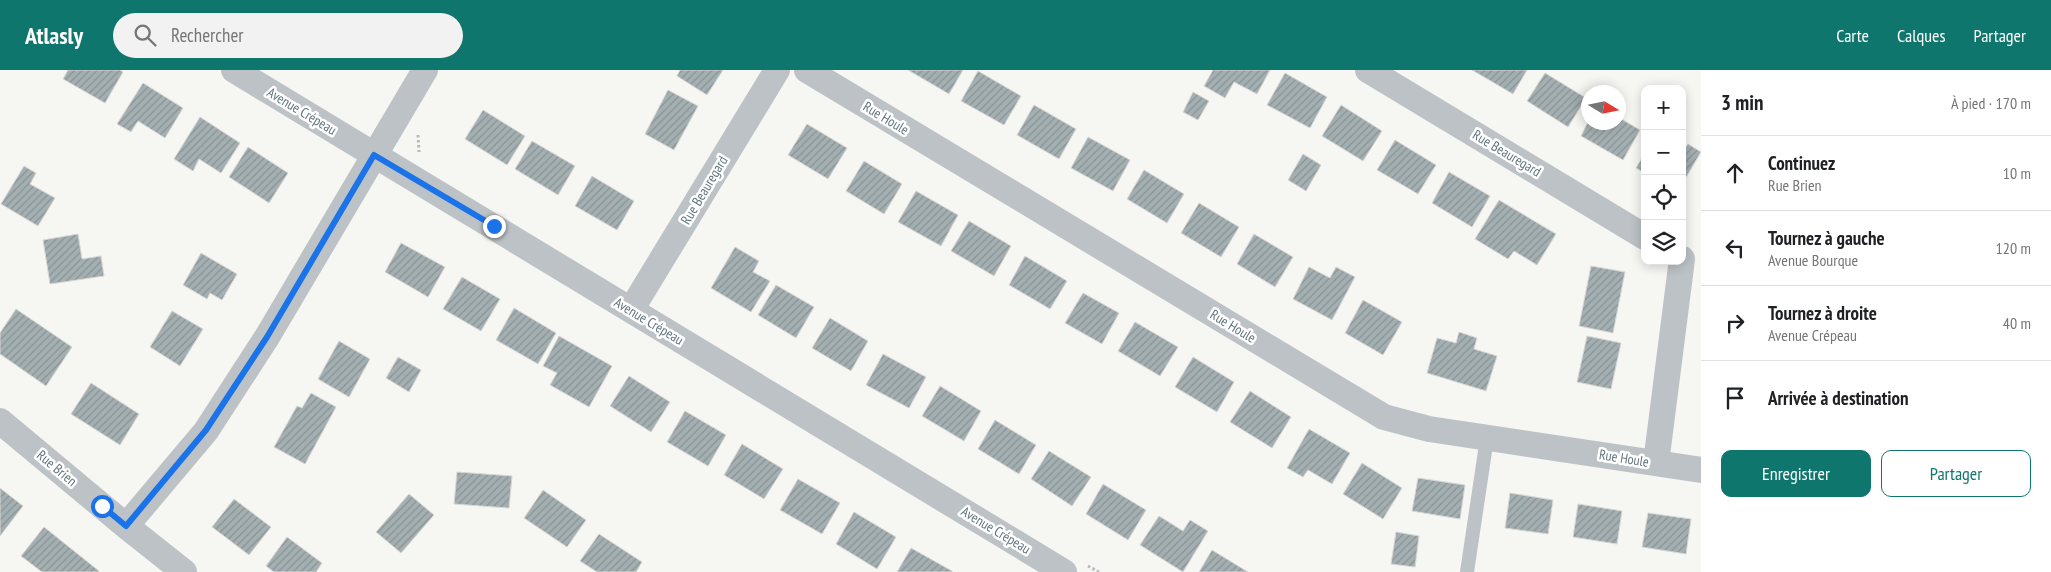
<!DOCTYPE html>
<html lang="fr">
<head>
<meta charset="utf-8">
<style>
	:root { --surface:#fff; --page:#f2f2f2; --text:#202124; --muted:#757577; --line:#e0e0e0; --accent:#0f766e }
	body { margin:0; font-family:"PT Sans Narrow",sans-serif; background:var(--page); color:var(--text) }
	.controls { position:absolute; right:15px; top:15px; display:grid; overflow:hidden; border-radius:10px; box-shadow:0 2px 12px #0003 }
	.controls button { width:45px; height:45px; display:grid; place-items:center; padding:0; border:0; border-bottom:1px solid var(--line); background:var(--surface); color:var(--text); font:25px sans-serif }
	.compass { position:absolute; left:1581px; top:15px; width:45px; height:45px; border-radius:50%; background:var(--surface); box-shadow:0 2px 12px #0003; rotate:100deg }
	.stop { position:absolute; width:15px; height:15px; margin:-11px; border:4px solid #1a73e8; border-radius:50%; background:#fff }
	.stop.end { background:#1a73e8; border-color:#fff; box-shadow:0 1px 5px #0008 }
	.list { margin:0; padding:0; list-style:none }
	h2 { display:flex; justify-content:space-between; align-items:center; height:65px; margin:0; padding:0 20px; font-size:21px }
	h2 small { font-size:16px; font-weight:400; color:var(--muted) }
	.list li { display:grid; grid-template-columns:32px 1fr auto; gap:15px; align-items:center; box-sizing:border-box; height:75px; padding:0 20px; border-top:1px solid var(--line) }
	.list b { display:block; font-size:19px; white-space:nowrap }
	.list p { margin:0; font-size:16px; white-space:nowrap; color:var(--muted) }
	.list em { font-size:16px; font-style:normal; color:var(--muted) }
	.actions { display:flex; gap:10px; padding:15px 20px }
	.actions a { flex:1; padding:11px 0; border:1px solid var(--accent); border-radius:10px; text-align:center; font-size:18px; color:var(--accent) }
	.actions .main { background:var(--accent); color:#fff }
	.icon { flex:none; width:28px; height:28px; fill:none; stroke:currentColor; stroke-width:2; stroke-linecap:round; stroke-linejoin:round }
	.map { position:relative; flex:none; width:1701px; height:502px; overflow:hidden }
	header { display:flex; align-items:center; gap:30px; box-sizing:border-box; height:70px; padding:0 25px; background:var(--accent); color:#fff }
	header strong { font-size:24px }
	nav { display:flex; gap:28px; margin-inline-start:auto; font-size:18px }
	.search { width:350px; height:45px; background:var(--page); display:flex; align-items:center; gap:12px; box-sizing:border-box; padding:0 18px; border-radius:28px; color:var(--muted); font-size:19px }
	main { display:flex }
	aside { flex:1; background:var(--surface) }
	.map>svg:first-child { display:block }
</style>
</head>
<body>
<header>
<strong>Atlasly</strong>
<div class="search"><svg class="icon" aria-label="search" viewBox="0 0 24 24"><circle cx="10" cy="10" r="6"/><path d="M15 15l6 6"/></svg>Rechercher</div>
<nav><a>Carte</a><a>Calques</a><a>Partager</a></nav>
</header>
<main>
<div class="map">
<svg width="1701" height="502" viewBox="0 0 1701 502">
	<defs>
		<pattern id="building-hatch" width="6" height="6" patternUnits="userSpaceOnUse" patternTransform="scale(1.25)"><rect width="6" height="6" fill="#a4afb2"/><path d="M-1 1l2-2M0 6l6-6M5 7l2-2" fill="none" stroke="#899396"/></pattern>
	</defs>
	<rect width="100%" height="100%" fill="#f6f6f3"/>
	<path fill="url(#building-hatch)" stroke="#d8d7d5" d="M68,0H120L123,2L105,33L63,9Z
		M680,0H723L707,25L677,6Z
		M908,0H963L949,24Z
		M1213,0H1270L1257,24L1234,12L1225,28L1204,16Z
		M1472,0H1527L1513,24Z
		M978,1L1021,26L1004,55L961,31Z
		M1285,3L1327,27L1310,58L1267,35Z
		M1545,3L1586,28L1568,57L1527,31Z
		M143,13L183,38L165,68L138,51L131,62L117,54Z
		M668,20L698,36L674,80L645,64Z
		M1193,22L1209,31L1198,50L1183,42Z
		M1034,35L1076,59L1059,89L1017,65Z
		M1341,35L1382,61L1363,91L1322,66Z
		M483,40L525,66L507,95L465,69Z
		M200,47L240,73L221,103L199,89L193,101L174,89Z
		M1618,47L1640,60L1623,90L1581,66L1588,52H1618Z
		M807,54L847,78L828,109L788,85Z
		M1088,67L1130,90L1113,121L1071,98Z
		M1395,70L1436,95L1418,124L1377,100Z
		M532,71L575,96L558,125L515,99Z
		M1688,74L1701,82L1682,114V83Z
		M248,77L288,103L269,133L229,107Z
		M1645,83V103L1636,98Z
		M1303,84L1321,95L1306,121L1288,110Z
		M864,91L902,114L884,144L846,121Z
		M24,96L36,103L30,114L55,128L38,156L1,134Z
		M1144,100L1184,124L1167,153L1127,129Z
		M1449,102L1490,126L1472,157L1432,133Z
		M592,106L634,131L617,160L575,136Z
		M916,121L958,145L941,176L898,152Z
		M1499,130L1556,164L1537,195L1514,181L1508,189L1475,169Z
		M1199,133L1239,157L1221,187L1181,163Z
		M969,151L1011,176L994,206L951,181Z
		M78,164L82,189L101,186L104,206L50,214L43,170Z
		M1254,164L1293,187L1275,217L1237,194Z
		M401,173L445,197L428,227L385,202Z
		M735,177L759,191L753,202L770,211L751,242L711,218Z
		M201,183L237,204L222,230L210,223L207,229L183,215Z
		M1025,186L1067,211L1050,239L1009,215Z
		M1591,196L1625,202L1613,263L1579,256Z
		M1309,197L1330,208L1336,197L1355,207L1332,250L1293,229Z
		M462,207L500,229L481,261L443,239Z
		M776,215L814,237L796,268L758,245Z
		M1083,223L1119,243L1102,274L1065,253Z
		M1363,230L1402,252L1383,285L1345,263Z
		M514,238L556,263L538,294L496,270Z
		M16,239L72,277L46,316L0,284V263Z
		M172,241L203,259L180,296L150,277Z
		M830,248L868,271L851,301L812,278Z
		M1135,252L1178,277L1160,306L1118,281Z
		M1459,262L1477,268L1474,279L1497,286L1486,321L1427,303L1437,268L1456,273Z
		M559,266L612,296L589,337L550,315L557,303L543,296Z
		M1587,266L1621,273L1611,319L1577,312Z
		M339,271L370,289L349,327L318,309Z
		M883,284L926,307L909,338L866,315Z
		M398,287L421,300L409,322L386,308Z
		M1193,287L1234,312L1217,342L1175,317Z
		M629,306L670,332L651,362L610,336Z
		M91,313L139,344L120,375L71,344Z
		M940,316L981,341L964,371L922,346Z
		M1250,321L1291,347L1272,378L1230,352Z
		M311,323L336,337L305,394L274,377L297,336L302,338Z
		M685,341L726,365L708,396L667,372Z
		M995,350L1036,375L1019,404L978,379Z
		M1309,359L1350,383L1332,414L1308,400L1303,407L1287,398Z
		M742,374L783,399L764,429L724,405Z
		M1049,381L1091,407L1072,436L1031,409Z
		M1362,393L1402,418L1383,449L1343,424Z
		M457,402L512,406L509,438L454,434Z
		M1418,408L1465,415L1460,449L1412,441Z
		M798,409L840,433L822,464L780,440Z
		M1103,414L1146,440L1128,470L1086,444Z
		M0,418L23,436L0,466Z
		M543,420L586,450L567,477L524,448Z
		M1510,423L1553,430L1548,464L1505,458Z
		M409,424L434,445L401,483L376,462Z
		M234,429L271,457L249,485L212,457Z
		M1578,434L1622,441L1617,474L1573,467Z
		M854,442L896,467L877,499L836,474Z
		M1648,443L1691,449L1686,484L1642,477Z
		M1159,446L1183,461L1190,450L1208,461L1183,502L1140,475Z
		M44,457L99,501L98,502H42L21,486Z
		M1396,462L1419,466L1415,497L1391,494Z
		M599,464L642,492L636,502H597L580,491Z
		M287,467L322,493L316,502H274L266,496Z
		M911,478L952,501V502H897Z
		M1212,480L1248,502H1199Z"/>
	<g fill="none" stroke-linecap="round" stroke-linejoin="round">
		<path stroke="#b7bbbd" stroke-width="3" stroke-dasharray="2.5 2.5" stroke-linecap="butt" d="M418,65L419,82
			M1088,496L1099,502"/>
		<path stroke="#bcc2c5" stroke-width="14" d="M1467,502L1487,368"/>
		<path stroke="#bcc2c5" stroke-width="26" d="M234,0L1064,502
			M807,0L1384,347L1429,359L1701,400
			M1368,0L1645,167
			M631,240L777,0
			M0,351L126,456L184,502
			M1656,393L1682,189
			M126,456L206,361L267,267L425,0"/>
	</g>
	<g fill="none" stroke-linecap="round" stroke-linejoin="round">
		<path stroke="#1a73e8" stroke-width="6" d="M102,436L126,456L206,360L267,267L374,85L494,156"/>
	</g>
	<g text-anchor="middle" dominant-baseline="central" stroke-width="5" stroke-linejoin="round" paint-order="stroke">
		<g font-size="14" fill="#62767d" stroke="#fff">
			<text transform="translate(302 41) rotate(31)">Avenue Crépeau</text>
			<text transform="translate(886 48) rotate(31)">Rue Houle</text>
			<text transform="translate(1507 83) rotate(31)">Rue Beauregard</text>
			<text transform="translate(704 120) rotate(-59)">Rue Beauregard</text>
			<text transform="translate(649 251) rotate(31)">Avenue Crépeau</text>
			<text transform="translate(1233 256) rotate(31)">Rue Houle</text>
			<text transform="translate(1624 388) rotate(9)">Rue Houle</text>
			<text transform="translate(57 398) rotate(40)">Rue Brien</text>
			<text transform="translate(996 460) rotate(31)">Avenue Crépeau</text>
		</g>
	</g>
</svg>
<div class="controls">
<button>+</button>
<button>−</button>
<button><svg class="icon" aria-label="locate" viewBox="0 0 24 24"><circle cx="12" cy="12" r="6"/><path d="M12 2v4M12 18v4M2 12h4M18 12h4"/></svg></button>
<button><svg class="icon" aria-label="layers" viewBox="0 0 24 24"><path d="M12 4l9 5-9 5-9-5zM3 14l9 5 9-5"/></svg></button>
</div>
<svg class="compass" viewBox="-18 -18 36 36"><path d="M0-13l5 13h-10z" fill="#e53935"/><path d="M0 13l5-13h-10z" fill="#757577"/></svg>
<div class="stop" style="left:102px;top:436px"></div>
<div class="stop end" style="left:494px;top:156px"></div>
</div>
<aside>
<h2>3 min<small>À pied · 170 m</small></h2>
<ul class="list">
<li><svg class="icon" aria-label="ahead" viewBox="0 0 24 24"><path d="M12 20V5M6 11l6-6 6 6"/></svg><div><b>Continuez</b><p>Rue Brien</p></div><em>10 m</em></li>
<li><svg class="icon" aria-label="left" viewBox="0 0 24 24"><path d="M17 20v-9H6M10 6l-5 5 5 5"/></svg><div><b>Tournez à gauche</b><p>Avenue Bourque</p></div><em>120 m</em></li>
<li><svg class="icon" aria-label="right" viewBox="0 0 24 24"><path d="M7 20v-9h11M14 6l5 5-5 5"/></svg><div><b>Tournez à droite</b><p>Avenue Crépeau</p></div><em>40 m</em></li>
<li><svg class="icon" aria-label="arrive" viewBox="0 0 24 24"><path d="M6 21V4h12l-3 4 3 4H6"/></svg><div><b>Arrivée à destination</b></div></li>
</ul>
<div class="actions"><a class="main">Enregistrer</a><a>Partager</a></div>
</aside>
</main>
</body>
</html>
